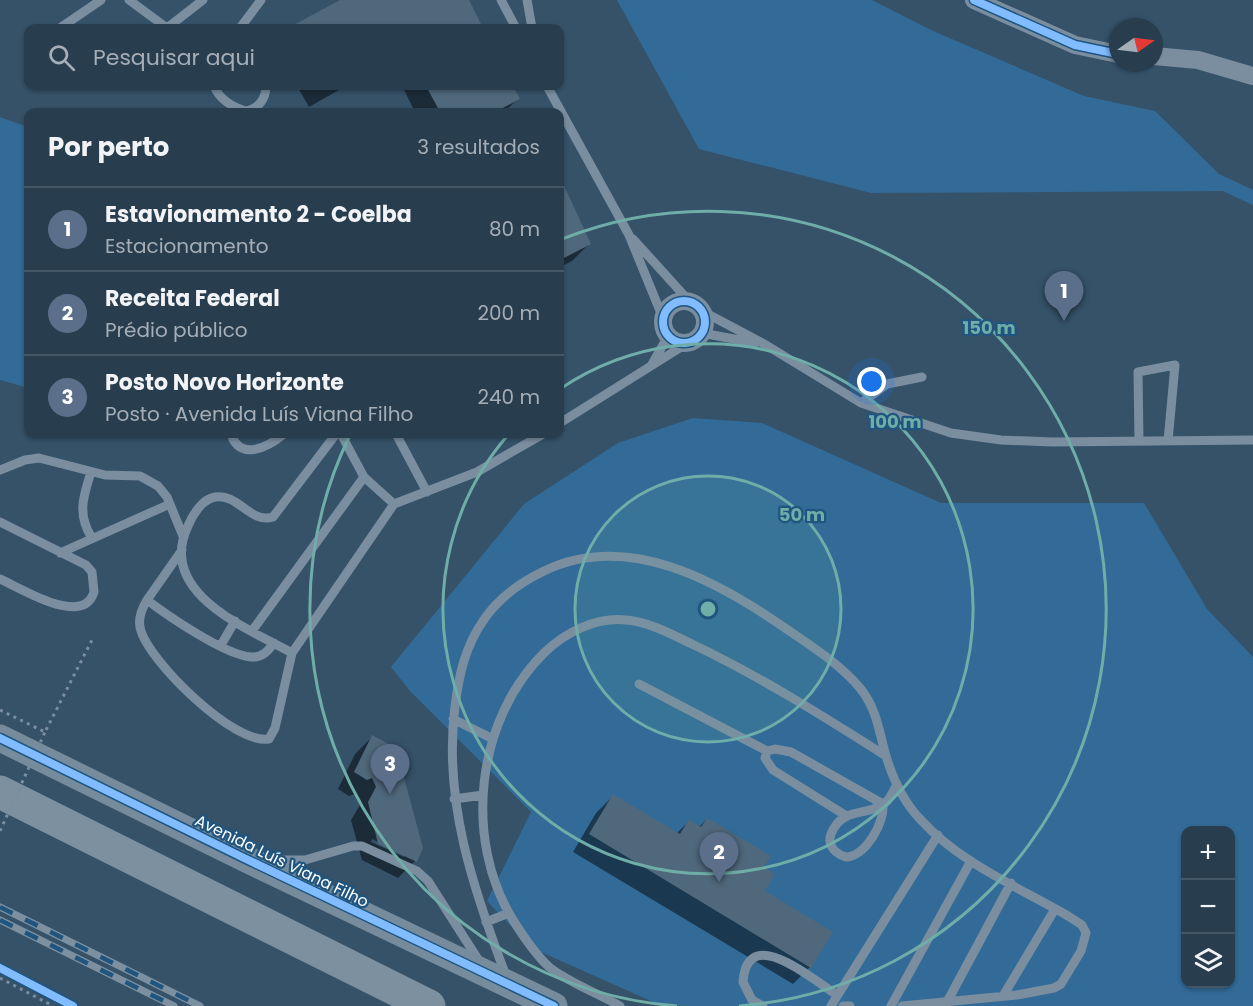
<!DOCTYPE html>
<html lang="pt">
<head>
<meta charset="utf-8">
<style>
	:root { --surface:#283e4f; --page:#344959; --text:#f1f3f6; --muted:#a5aeb7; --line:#445766; --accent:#8abfa5 }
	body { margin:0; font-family:Poppins,sans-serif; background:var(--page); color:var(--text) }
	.controls { position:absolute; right:18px; bottom:18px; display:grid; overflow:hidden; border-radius:12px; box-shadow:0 2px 4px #0004 }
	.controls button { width:54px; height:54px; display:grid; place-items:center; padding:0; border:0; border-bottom:2px solid var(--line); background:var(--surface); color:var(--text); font:30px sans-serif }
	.compass { position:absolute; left:1109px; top:18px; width:54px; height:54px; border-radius:50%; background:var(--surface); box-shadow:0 2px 4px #0004; rotate:76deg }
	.you { position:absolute; left:872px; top:382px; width:21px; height:21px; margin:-15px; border:4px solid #fff; border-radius:50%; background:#1a73e8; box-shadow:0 0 0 9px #1a73e833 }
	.badge { display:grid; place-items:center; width:39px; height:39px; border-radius:50%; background:var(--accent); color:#fff; font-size:20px; font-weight:700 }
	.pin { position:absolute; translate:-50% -50px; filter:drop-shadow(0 2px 3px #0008) }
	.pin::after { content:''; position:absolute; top:32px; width:21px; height:18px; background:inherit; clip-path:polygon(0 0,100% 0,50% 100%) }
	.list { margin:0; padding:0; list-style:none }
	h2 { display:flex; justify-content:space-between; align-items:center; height:78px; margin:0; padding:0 24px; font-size:26px }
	h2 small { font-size:20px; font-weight:400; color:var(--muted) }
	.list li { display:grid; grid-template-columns:39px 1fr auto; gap:18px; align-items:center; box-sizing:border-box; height:84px; padding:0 24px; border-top:2px solid var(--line) }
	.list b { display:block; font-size:22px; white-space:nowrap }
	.list p { margin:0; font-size:20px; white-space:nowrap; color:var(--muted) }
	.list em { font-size:20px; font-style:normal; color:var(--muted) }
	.icon { flex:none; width:33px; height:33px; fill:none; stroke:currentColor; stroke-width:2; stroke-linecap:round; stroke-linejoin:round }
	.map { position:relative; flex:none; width:1253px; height:1006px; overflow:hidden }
	.search { position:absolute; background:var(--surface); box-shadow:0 2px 4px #0004; left:24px; top:24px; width:540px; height:66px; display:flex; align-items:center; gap:15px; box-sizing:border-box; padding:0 21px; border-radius:12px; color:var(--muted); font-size:22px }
	.panel { position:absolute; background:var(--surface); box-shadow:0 2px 4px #0004; left:24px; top:108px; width:540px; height:330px; border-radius:12px }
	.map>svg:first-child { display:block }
</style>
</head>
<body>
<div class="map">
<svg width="1253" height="1006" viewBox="0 0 1253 1006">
	<rect width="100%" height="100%" fill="#355269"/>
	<path fill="#326b97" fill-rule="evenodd" d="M617,0H872L931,30L1084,96L1155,111L1219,174L1253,190V205L1223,191L871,193L699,149Z
		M0,117L28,127V388L0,380Z
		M693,418L762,423L941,503H1144L1207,609L1253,657V1006H662L532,948L487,901L531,812L410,691L391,667L524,504L618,443ZM1186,830H1230V984H1186Z"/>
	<path fill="#0007" fill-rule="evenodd" d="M343,0H467L482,28H290Z
		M297,86H346L309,107Z
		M402,86H511L518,99L504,112H415Z
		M560,181L589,244L572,261L560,267Z
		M372,737L415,861L398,878L362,860L351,820L360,805L355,794L349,796L338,789L355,754ZM372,839L404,854V857L371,842Z
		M613,796L676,834L689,821L699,827L707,819L762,868L763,891L831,932L810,967L793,984L573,852L596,813Z"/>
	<path fill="#50687b" d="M340,0H469L483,28L290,27Z
		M426,86H513L520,99L495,112H440Z
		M560,177L591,244L560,260Z
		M372,735L396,748L423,848L417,862L378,844L368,802L376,787L372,778L367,780L354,772Z
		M613,794L680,834L689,819L701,827L707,818L771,856L764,867L775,874L765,891L833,932L811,968L589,834Z"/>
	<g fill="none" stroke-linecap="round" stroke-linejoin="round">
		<path stroke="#7a8ea0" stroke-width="3" stroke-dasharray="3 4.5" stroke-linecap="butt" d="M0,710L45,732L93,638
			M0,978L53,1006"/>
		<path stroke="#7a8ea0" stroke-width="9" d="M129,0L167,28
			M501,0L516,28
			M527,0L532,28
			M60,28L101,0
			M167,28L203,0
			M240,28L261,0
			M214,86C220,100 232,107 246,111C259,109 266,98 266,86
			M547,86L629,235L663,318
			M633,239L690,302
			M702,311L766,345L861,403L951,433L1001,440L1052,442L1253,440
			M702,333L755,343
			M651,366L668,336
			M861,403L887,384L922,377
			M560,423L686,344
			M231,434C240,462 268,447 284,434
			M341,434L364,477L394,504
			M396,434L427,492
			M1139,441L1138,372L1175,365L1168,441
			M0,470L25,460L39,458L105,475L140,476L158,486L167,497L183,536
			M91,472C83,497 77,515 92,538
			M0,522L86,565L92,572L94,592C83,628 21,588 0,579
			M60,553L170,504
			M147,600L182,550
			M252,631L364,477
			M274,643C268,651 262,658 251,657C225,655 168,616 147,600C141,610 137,620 141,631C151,663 234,745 269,739L275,728L292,653L394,504L477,472L543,434
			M221,645L235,621
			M292,653C247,628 156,593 188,526C192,516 202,499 215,497C238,493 250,524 273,517L336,434
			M639,684L767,751
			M453,719L491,738
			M454,799L483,795
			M845,815L773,770L765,758L767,751L775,749L791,752L883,804C885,822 866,856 846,857C839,855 831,850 830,841C829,836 832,832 834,828C846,808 866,816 884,804C891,799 893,791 897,784
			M270,860H305L353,846H362L417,871L428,881L481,964
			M486,922L509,913
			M506,976C473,888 443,801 455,706C459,675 465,647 483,621C498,598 519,583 544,571C627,531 716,580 785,628C811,646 839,663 860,688C877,709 879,732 886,756C893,779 904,803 921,820C960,863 1018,887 1068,916L1082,925L1086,933L1081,951L1061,984L1054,988L1017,995L902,1006
			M1003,996L1055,909
			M947,1002L1011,883
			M620,1006C598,993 569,983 549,967C535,954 523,936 513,920C463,839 476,719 545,652C566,632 596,617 626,620C650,622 673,635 694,645C761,677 823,716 886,756
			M763,1006L752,1000L743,982C747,922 813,980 837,995
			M831,1006L938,835
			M843,1006H850
			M891,1006L971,861"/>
		<path stroke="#7a8ea0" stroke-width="18" d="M974,0L1075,45L1118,54
			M1154,56L1198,60L1253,76
			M663 322a21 21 0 1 1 42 0a21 21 0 1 1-42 0Z"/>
		<path stroke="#768b9b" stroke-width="27" d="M0,738L244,858L554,1006"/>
		<path stroke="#7c90a0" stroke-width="33" d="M0,792L429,1006"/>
		<defs>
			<path id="rail" d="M0,907L200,1006
				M0,920L174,1006"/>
		</defs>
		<use href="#rail" stroke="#7c90a0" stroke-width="7"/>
		<use href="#rail" stroke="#1f557f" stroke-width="4.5" stroke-dasharray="14" stroke-linecap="butt"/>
		<path stroke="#7a8ea0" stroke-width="3" stroke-dasharray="3 4.5" stroke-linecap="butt" d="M0,831L45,732"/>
		<defs>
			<path id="cycleway" d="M974,0L1075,45L1118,54
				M663 322a21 21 0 1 1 42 0a21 21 0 1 1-42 0Z
				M0,738L244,858L554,1006
				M0,968L73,1006"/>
		</defs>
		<use href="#cycleway" stroke="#1f557f" stroke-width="11"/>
		<use href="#cycleway" stroke="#80bcff" stroke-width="8"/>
	</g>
	<circle cx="708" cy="609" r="133" fill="#6fada8" fill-opacity=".12"/>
	<g fill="none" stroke="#6fada8" stroke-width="3">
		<circle cx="708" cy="609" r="133"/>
		<path d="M560 389A265 265 0 1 1 508 435"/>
		<path d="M677 1006A398 398 0 0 1 350 435M562 239A398 398 0 1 1 739 1006"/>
	</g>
	<g text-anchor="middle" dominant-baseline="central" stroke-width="4.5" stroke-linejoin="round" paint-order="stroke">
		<g font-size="16" fill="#fff" stroke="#1f557f">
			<text transform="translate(282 861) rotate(26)">Avenida Luís Viana Filho</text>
		</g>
	</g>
	<circle cx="708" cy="609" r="9" fill="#6fada8" stroke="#1f557f" stroke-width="3"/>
	<g font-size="18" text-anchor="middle" font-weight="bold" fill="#6fada8" stroke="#1f557f" stroke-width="4.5" stroke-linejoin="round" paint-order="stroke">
		<text x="989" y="334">150 m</text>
		<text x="895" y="428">100 m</text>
		<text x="802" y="521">50 m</text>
	</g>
</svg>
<div class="controls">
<button>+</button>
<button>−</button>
<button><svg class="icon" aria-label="layers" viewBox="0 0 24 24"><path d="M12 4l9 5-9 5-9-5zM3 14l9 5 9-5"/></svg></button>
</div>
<svg class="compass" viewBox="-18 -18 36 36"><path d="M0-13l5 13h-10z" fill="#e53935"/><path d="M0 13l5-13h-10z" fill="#a5aeb7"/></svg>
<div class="you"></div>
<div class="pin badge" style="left:1064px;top:321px;background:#5c6f8a">1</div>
<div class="pin badge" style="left:719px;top:882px;background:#5c6f8a">2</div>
<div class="pin badge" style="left:390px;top:794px;background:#5c6f8a">3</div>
<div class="search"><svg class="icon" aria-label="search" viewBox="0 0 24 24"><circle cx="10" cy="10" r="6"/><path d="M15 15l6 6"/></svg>Pesquisar aqui</div>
<section class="panel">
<h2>Por perto<small>3 resultados</small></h2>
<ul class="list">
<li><span class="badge" style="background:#5c6f8a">1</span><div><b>Estavionamento 2 - Coelba</b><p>Estacionamento</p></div><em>80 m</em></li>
<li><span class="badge" style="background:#5c6f8a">2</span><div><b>Receita Federal</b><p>Prédio público</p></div><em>200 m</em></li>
<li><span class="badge" style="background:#5c6f8a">3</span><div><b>Posto Novo Horizonte</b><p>Posto · Avenida Luís Viana Filho</p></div><em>240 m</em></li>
</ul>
</section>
</div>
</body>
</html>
